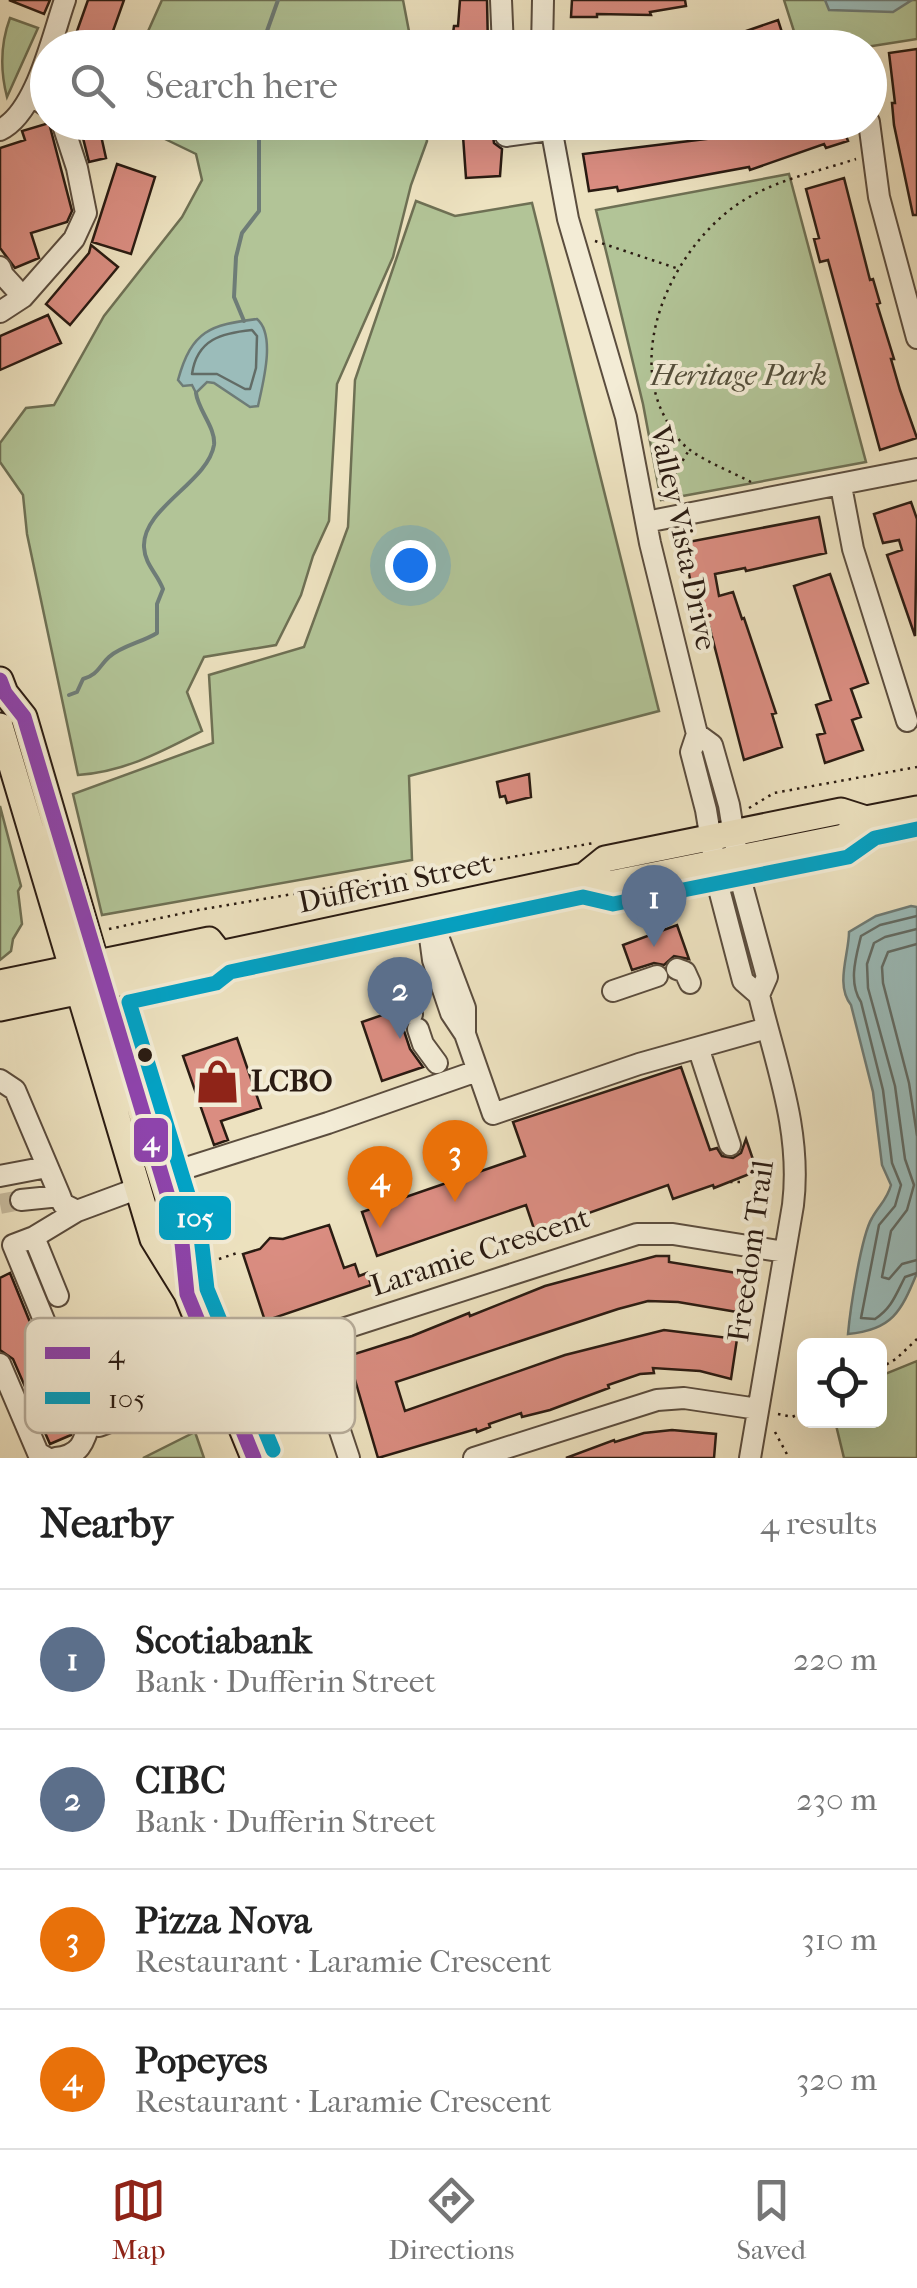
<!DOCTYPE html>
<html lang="en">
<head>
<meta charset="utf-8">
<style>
	:root { --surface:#fff; --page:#f2f2f2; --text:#222; --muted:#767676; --line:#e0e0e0; --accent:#8f2418 }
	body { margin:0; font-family:"IM FELL French Canon",serif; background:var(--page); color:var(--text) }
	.controls { position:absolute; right:30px; bottom:30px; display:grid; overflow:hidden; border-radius:15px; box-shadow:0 10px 40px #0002 }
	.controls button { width:90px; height:90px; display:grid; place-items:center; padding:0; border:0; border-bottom:2px solid var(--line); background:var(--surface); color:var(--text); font:50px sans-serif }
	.you { position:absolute; left:410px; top:565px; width:35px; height:35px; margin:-25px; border:8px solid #fff; border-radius:50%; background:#1a73e8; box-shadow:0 0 0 15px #1a73e833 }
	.badge { display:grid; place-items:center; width:65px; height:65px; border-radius:50%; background:var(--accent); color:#fff; font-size:32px; font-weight:700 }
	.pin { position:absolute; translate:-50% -82px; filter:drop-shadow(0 2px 5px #0008) }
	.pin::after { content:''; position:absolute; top:52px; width:35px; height:30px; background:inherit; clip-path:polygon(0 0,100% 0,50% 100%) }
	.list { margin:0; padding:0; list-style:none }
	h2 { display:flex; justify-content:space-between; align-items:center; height:130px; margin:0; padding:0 40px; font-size:42px }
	h2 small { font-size:32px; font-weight:400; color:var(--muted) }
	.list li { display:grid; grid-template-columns:65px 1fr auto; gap:30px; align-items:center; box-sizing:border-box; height:140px; padding:0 40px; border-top:2px solid var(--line) }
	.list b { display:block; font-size:38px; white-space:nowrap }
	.list p { margin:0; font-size:32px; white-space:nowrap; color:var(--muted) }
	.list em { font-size:32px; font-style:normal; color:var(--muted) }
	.icon { flex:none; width:55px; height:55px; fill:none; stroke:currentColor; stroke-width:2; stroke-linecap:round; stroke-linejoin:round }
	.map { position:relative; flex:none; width:917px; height:1458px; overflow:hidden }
	.search { position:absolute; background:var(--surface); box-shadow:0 10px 40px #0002; left:30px; right:30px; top:30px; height:110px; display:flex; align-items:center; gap:25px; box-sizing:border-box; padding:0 35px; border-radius:55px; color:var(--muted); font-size:38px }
	.sheet { height:690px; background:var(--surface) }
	nav { display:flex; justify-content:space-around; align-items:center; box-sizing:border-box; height:140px; border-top:2px solid var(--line); background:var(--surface); font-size:28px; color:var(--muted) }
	nav a { display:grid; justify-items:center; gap:5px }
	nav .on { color:var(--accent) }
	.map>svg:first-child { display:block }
</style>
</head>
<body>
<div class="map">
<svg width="917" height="1458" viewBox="0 0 917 1458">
	<rect width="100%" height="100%" fill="#ede2c0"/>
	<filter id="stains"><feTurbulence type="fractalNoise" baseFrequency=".002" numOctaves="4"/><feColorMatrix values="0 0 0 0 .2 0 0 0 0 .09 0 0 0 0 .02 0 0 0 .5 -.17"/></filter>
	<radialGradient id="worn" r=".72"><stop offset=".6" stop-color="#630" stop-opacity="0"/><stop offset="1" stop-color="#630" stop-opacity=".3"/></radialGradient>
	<path fill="#b2c497" stroke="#6e7054" stroke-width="2.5" d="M162,0H403L412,47H141Z
		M784,0H917V39L866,47H799Z
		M10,18L38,28L7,97C0,70 0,45 10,18Z
		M147,123H425L427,141L411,185L393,257L337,384L329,521L313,556L301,595L276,645L204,657L187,692L202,731C161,752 124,772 78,775L27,534L23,495L0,462V443L26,408L54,405L104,316L182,217L202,180L196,154L163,138Z
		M789,174L866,462L661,500L643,404L596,210Z
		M416,201L455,216L532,203L659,711L409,776L412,860L102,915L73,794L213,743L209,675L304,647L348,527L355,380Z
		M0,806L21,886L18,891L22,924L13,939L11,951L0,960Z
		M917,1361V1458H844L835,1421L880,1420V1376Z
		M195,1432L204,1458H143Z"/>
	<path fill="#9bbcba" stroke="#6e7c77" stroke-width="2.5" d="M825,0H912L893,12L829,10Z
		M257,319C276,335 263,383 258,406L250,407L214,383L207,382L196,393L192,385L183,386L178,380C192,330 210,325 257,319Z
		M911,906L917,907V1273C901,1312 892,1330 848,1334C850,1311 861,1236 872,1218C879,1205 887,1200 891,1185L882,1165L873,1092L851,1005C835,985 849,954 849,932L876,916Z"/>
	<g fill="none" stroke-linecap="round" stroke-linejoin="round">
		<path stroke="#626c66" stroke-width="2.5" d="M252,330L257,336L256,368L250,389H245L217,374H192C197,339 222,333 252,330Z
			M917,916L880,925L861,936C856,957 848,982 861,1002L883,1090L892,1163L901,1185L895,1206L879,1225L861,1318L875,1319C892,1308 896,1294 905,1277L917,1273
			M917,929L885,937L874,943L867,964L868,988L895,1086L905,1159L914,1185L907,1210L891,1231L882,1277L889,1279L902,1264L917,1260
			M917,944L888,952L882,967L883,983L909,1083L917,1135"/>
		<path stroke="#6e7c77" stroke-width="4" d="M265,48L267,31L278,0
			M244,321L234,297L236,257L242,233L259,211V122
			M69,695L77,692L83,679C98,675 99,666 109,657C121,646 143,642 157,633V604L163,589C157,573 145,565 144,547C142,508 208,482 214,445C216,428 198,410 196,393"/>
	</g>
	<path fill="#da8d81" stroke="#2a1b12" stroke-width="2.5" d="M9,0H50L44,14Z
		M88,0H124L107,48H71Z
		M460,0H487L488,48H451L454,26H458Z
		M572,0H685L686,6L650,12L651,15L597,14V17H571Z
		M778,20L787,48H676V43L722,32L723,39Z
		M917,49V215H913L894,125L892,103H895L889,53Z
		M79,122H98L106,158L89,162Z
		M462,122H491L494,143L502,149L500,176L466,178Z
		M764,122H841L848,141L826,148L824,144L750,170L749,167L618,191L617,187L589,191L583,154L714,138Z
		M49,123L72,211L67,222L31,233L39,258L15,268L0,248V148L25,140L22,131Z
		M117,164L155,177L131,254L92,242Z
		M844,178L870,280L873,279L880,303L877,304L894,359H891L900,390L917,438L880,450L828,260L820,262L814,239L819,238L806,189Z
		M91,245L118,267L70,325L46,304L89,253Z
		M48,315L61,343L0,370V336Z
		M911,502L917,519L915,636L887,555L902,550L899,540L883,543L874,514Z
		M819,517L826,553L746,571L745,568L715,574L719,596L733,592L742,619L744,618L776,713L772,714L782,747L744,760L710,629L696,583L691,584L683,543Z
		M830,574L868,683L851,689L861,717L852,720L863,750L825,763L817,735L825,733L816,705L831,700L794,586Z
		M529,774L531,797L507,803L505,796L500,797L497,782Z
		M677,925L689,959L674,956L664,965L654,963L632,970L623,945Z
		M397,1010L410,1049L423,1067L382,1081L362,1022Z
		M237,1038L261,1108L221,1121L228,1140L214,1145L183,1056Z
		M681,1067L710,1150L717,1148L722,1156L733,1158L741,1153L746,1139L757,1171L714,1188L713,1185L673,1199L668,1185L535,1232L526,1205L377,1256L362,1212L525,1156L513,1122Z
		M329,1225L344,1268L355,1264L359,1276L367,1273L371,1285L265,1321L243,1254L260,1249L270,1238L283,1239Z
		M656,1256H669V1262L749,1275L743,1313L678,1302L648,1301L618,1309L396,1382L405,1411L565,1355L664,1330L737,1339L731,1379L700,1371L653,1368L654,1373L640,1374L608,1385L609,1388L550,1410L522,1417L521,1413L489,1424L490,1427L477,1432L476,1429L378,1458L348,1356L412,1336L469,1313L470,1316L545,1286Z
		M10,1273L66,1411L75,1423L71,1435L50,1444L13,1359L0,1350V1278Z
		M672,1430L716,1434L714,1458H566L614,1440L615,1442L644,1433Z"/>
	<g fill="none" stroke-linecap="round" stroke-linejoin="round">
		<path stroke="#c6ba9d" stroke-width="20" stroke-dasharray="20 10" stroke-linecap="butt" d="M0,1204L21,1200"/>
		<defs>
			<path id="minor" d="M501,0L503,48
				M542,48L543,0
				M31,95L48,107
				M505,122L506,136L607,122
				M550,122L568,219L626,417L650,543L697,734L691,752L706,810L719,889L743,981L759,995C776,1065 802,1131 793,1205L750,1458
				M869,122L879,197L917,338
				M0,130C36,113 52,37 65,0
				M0,267L3,275L23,297
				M0,312L23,297L74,239L86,213L77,168L62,122
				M841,486L853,549L907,721
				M646,522L917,469
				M697,734L712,745L729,805L742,885L767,977L759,995
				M426,908L433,960L451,1013L465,1034L493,1114L639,1064L767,1028
				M436,931L465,1008V1034
				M677,969L685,972L690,983
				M613,991L657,976
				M408,995L412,1014
				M418,1029L423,1044L437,1063
				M699,1050L730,1145
				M0,1080L15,1090L60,1196L63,1204L77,1211
				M0,1176L47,1167
				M161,1176L328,1123L477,1071
				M139,1188L77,1211L34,1237L13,1245L79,1405L90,1421L99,1426L222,1380
				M21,1200L60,1196
				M34,1237L58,1296
				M0,1364L38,1453L47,1458
				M56,1458C81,1455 84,1442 90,1421
				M349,1458L318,1365V1345L327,1334L637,1234H673L785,1252
				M474,1458L657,1400L684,1398L758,1409"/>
			<path id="major" d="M0,680L5,693L24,717L113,1021L182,1243L187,1289
				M0,726L153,1239L187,1294L254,1458
				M584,876L609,884L844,837L866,819L917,809
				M0,983L209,940L220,954
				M0,1008L210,964L220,954L584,876L605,859L841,811L866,819"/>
		</defs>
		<use href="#minor" stroke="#5b4d3e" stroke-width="24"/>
		<use href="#major" stroke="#2a1b12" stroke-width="29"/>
		<path stroke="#2a1b12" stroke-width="2.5" stroke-dasharray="2.5 5" stroke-linecap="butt" d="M595,241L679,269
			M751,482C732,472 708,463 690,450C677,441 666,421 660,407C632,337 677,248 735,206C770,181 816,172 856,159
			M663,501L666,489L689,450
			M749,808L774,793L917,767
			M109,929L198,910L594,843
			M730,1182H740
			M219,1259L237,1253
			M378,1283L383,1297
			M880,1368L896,1359L917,1339
			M778,1414L792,1417L804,1412
			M775,1432L789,1458"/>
		<use href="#minor" stroke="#f3ecd6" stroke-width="20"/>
		<use href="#major" stroke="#ede2c0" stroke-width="25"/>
		<defs>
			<path id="bus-1" d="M0,680L5,693L24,717L182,1243L187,1294L254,1458"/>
			<path id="bus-2" d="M273,1450L207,1289L201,1237L129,1002L216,983L230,972L583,897L613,904L848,857L875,838L917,829"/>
		</defs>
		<use href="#bus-1" stroke="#f3ecd6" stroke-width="22"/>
		<use href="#bus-2" stroke="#f3ecd6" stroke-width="22"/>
		<use href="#bus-1" stroke="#8e44ad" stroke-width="15"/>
		<use href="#bus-2" stroke="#02a2c5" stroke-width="15"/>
	</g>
	<defs>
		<symbol id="shop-bare" viewBox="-9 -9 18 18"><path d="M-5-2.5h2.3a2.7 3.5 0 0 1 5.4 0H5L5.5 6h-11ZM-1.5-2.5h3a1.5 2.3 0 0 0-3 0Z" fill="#8f2418" stroke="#f3ecd6" stroke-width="2.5" paint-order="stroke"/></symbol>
	</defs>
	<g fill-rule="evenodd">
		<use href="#shop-bare" x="186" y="1050" width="63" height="63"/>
	</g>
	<circle fill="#2a1b12" stroke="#f3ecd6" stroke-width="4" cx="145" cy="1055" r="9"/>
	<g text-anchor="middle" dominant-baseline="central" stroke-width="8" stroke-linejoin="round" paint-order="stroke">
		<g font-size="30" font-style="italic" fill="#534e3a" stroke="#f3ecd6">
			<text x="739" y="375">Heritage Park</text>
		</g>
		<g font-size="30" fill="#2a1b12" stroke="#f3ecd6">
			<text transform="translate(683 538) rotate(78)">Valley Vista Drive</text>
			<text transform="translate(395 883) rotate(-12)">Dufferin Street</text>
			<text transform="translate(751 1251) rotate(-82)">Freedom Trail</text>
			<text transform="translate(480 1252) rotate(-18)">Laramie Crescent</text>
		</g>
		<g font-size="30" font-weight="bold" fill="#2a1b12" stroke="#f3ecd6" text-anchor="start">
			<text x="251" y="1081">LCBO</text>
		</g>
	</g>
	<rect x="25" y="1318" width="330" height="115" rx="15" fill="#f3ecd6" stroke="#b7ad9b" stroke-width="2.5"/>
	<rect x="45" y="1347" width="45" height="12" fill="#8e44ad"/>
	<rect x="45" y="1392" width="45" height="12" fill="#02a2c5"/>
	<g font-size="28" fill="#2a1b12">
		<text x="108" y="1363">4</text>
		<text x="108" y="1408">105</text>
	</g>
	<g stroke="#f3ecd6" stroke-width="4">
		<rect x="132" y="1116" width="38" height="48" rx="10" fill="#8e44ad"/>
		<rect x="157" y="1194" width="76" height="48" rx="10" fill="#02a2c5"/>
	</g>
	<g font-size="28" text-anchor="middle" font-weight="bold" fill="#fff">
		<text x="151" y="1150">4</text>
		<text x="195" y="1227">105</text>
	</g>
	<rect width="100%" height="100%" filter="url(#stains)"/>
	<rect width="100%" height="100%" fill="url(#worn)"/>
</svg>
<div class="controls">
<button><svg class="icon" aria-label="locate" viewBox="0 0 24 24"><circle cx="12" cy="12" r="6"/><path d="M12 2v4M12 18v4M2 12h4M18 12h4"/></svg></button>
</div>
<div class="you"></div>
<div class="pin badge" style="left:654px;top:947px;background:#5c6f8a">1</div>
<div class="pin badge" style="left:400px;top:1039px;background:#5c6f8a">2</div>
<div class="pin badge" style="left:455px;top:1202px;background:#e8710a">3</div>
<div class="pin badge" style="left:380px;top:1228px;background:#e8710a">4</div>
<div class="search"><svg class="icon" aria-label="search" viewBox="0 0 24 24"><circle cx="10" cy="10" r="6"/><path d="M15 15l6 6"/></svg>Search here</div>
</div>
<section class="sheet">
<h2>Nearby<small>4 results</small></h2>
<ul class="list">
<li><span class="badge" style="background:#5c6f8a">1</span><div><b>Scotiabank</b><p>Bank · Dufferin Street</p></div><em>220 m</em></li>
<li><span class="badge" style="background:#5c6f8a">2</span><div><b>CIBC</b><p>Bank · Dufferin Street</p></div><em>230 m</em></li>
<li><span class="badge" style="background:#e8710a">3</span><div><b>Pizza Nova</b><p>Restaurant · Laramie Crescent</p></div><em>310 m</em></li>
<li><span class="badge" style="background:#e8710a">4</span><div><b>Popeyes</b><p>Restaurant · Laramie Crescent</p></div><em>320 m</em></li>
</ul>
</section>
<nav>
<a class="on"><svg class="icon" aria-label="map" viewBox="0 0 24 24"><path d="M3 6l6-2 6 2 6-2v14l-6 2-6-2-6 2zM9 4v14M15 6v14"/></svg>Map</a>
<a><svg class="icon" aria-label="directions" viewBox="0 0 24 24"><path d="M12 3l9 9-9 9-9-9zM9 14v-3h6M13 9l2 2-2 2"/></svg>Directions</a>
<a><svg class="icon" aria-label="saved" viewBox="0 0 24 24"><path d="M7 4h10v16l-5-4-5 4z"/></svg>Saved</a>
</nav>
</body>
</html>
